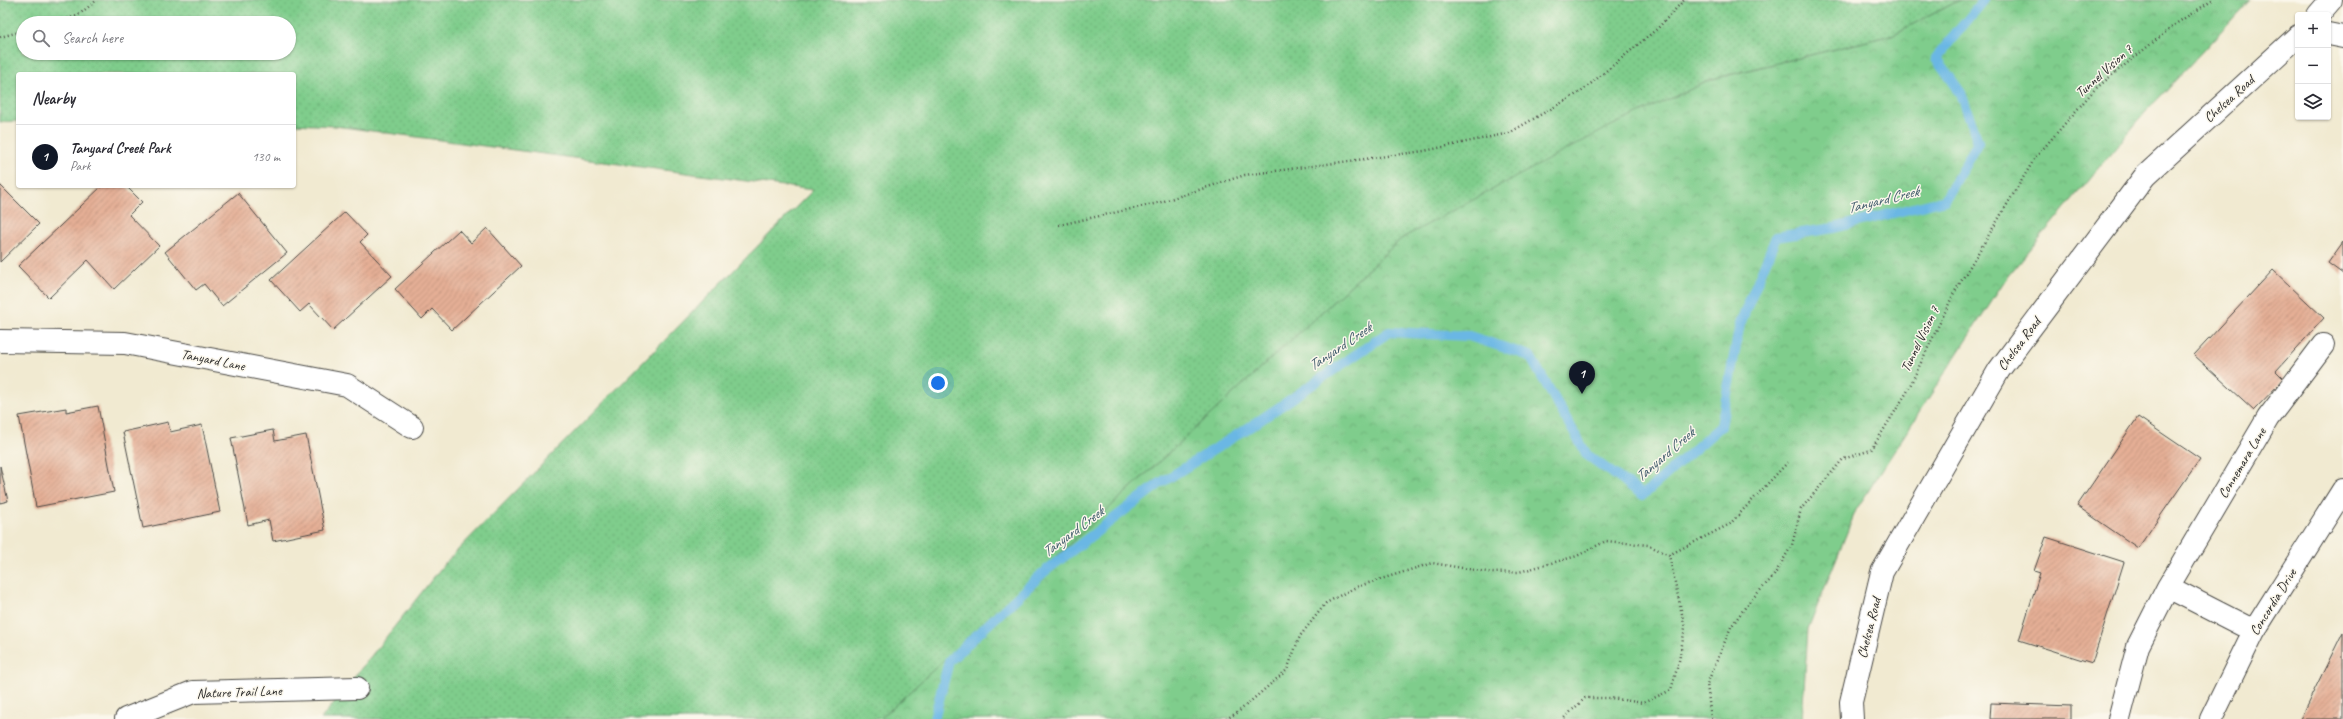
<!DOCTYPE html>
<html lang="en">
<head>
<meta charset="utf-8">
<style>
	:root { --surface:#fff; --page:#f2f2f3; --text:#2b2b33; --muted:#7c7c81; --line:#e1e1e2; --accent:#111827 }
	body { margin:0; font-family:Caveat,sans-serif; background:var(--page); color:var(--text) }
	.controls { position:absolute; right:12px; top:12px; display:grid; overflow:hidden; border-radius:4px; box-shadow:0 1px 3px #0004 }
	.controls button { width:36px; height:36px; display:grid; place-items:center; padding:0; border:0; border-bottom:1px solid var(--line); background:var(--surface); color:var(--text); font:20px sans-serif }
	.you { position:absolute; left:938px; top:383px; width:14px; height:14px; margin:-10px; border:3px solid #fff; border-radius:50%; background:#1a73e8; box-shadow:0 0 0 6px #1a73e833 }
	.badge { display:grid; place-items:center; width:26px; height:26px; border-radius:50%; background:var(--accent); color:#fff; font-size:13px; font-weight:700 }
	.pin { position:absolute; translate:-50% -33px; filter:drop-shadow(0 1px 2px #0008) }
	.pin::after { content:''; position:absolute; top:21px; width:14px; height:12px; background:inherit; clip-path:polygon(0 0,100% 0,50% 100%) }
	.list { margin:0; padding:0; list-style:none }
	h2 { display:flex; justify-content:space-between; align-items:center; height:52px; margin:0; padding:0 16px; font-size:17px }
	h2 small { font-size:13px; font-weight:400; color:var(--muted) }
	.list li { display:grid; grid-template-columns:26px 1fr auto; gap:12px; align-items:center; box-sizing:border-box; height:64px; padding:0 16px; border-top:1px solid var(--line) }
	.list b { display:block; font-size:15px; white-space:nowrap }
	.list p { margin:0; font-size:13px; white-space:nowrap; color:var(--muted) }
	.list em { font-size:13px; font-style:normal; color:var(--muted) }
	.icon { flex:none; width:22px; height:22px; fill:none; stroke:currentColor; stroke-width:2; stroke-linecap:round; stroke-linejoin:round }
	.map { position:relative; flex:none; width:2343px; height:719px; overflow:hidden }
	.search { position:absolute; background:var(--surface); box-shadow:0 1px 3px #0004; left:16px; top:16px; width:280px; height:44px; display:flex; align-items:center; gap:10px; box-sizing:border-box; padding:0 14px; border-radius:22px; color:var(--muted); font-size:15px }
	.panel { position:absolute; background:var(--surface); box-shadow:0 1px 3px #0004; left:16px; top:72px; width:280px; height:116px; border-radius:4px }
	.map>svg:first-child { display:block }
</style>
</head>
<body>
<div class="map">
<svg width="2343" height="719" viewBox="0 0 2343 719">
	<defs>
		<pattern id="grass-dots" width="8" height="8" patternUnits="userSpaceOnUse"><rect width="8" height="8" fill="#7fcd8c"/><path d="M2 2h.1M6 6h.1" fill="none" stroke="#6eb079" stroke-width="1.8" stroke-linecap="round"/></pattern>
		<pattern id="park-crowns" width="20" height="18" patternUnits="userSpaceOnUse"><rect width="20" height="18" fill="#7fcd8c"/><path d="M2 6a3 3 0 1 1 6 0M12 15a3 3 0 1 1 6 0" fill="none" stroke="#6eb079"/></pattern>
		<pattern id="building-hatch" width="6" height="6" patternUnits="userSpaceOnUse"><rect width="6" height="6" fill="#e5af95"/><path d="M-1 1l2-2M0 6l6-6M5 7l2-2" fill="none" stroke="#ba8f7a"/></pattern>
	</defs>
	<rect width="100%" height="100%" fill="#fbf7ec"/>
	<filter id="ink" filterUnits="userSpaceOnUse"><feTurbulence type="fractalNoise" baseFrequency=".025" numOctaves="2"/><feDisplacementMap in="SourceGraphic" scale="8" xChannelSelector="R" yChannelSelector="G"/><feConvolveMatrix kernelMatrix="1 2 1 2 8 2 1 2 1" color-interpolation-filters="sRGB"/></filter>
	<filter id="wash" filterUnits="userSpaceOnUse"><feTurbulence type="fractalNoise" baseFrequency=".012" numOctaves="4" result="noise"/><feDisplacementMap in="SourceGraphic" scale="16" xChannelSelector="R" yChannelSelector="G"/><feGaussianBlur stdDeviation="0.9" result="paint"/><feColorMatrix in="noise" values="0 0 0 0 0 0 0 0 0 0 0 0 0 0 0 0 0 1.4 0 .05"/><feComposite in="paint" operator="in"/></filter>
	<g filter="url(#wash)">
		<rect width="100%" height="100%" fill="#f1ead1"/>
		<path fill="url(#grass-dots)" stroke="#557c5c" fill-rule="evenodd" d="M0,0H1960L1892,35L1712,79L1402,238L880,719H321L445,563L813,190L335,126L294,124V74H18V121L0,122ZM23,23H289V53H23Z"/>
		<path fill="url(#park-crowns)" stroke="#557c5c" d="M1960,0H2250L2144,114L2007,277L1856,510L1808,629L1802,719H880L1402,238L1611,126L1713,79L1892,35Z"/>
		<g fill="none" stroke-linecap="round" stroke-linejoin="round">
			<path stroke="#6bb7e4" stroke-width="10" d="M934,719L949,661L1044,572L1159,484L1256,423L1389,332L1469,336L1530,356L1587,455L1643,495L1721,426L1740,324L1776,237L1834,228L1945,200L1978,142L1961,93L1936,58L1984,0"/>
		</g>
		<g id="blocks">
			<path fill="url(#building-hatch)" d="M0,185L39,224L0,262Z
				M102,186H126L142,202L129,215L159,246L114,289L88,260L49,298L18,266Z
				M238,193L287,253L222,306L204,284L196,290L165,252Z
				M345,212L367,235L360,242L392,276L333,330L309,304L300,312L271,280Z
				M487,228L521,266L452,330L432,309L422,319L395,289L459,230L471,243Z
				M2343,242V274L2328,263Z
				M2273,270L2324,318L2276,371L2284,379L2254,410L2194,355Z
				M98,406L114,492L36,507L19,416L66,408V412Z
				M2138,417L2200,459L2138,548L2077,506Z
				M168,422L170,432L202,425L220,512L143,528L123,432Z
				M273,430L275,441L306,435L325,530L273,541L269,520L248,525L231,438Z
				M0,466L8,501L0,503Z
				M2046,537L2124,562L2092,663L2019,640L2040,573L2034,571Z
				M2343,632V719H2300Z
				M1991,703L2071,706V719H1990Z"/>
		</g>
	</g>
	<g filter="url(#ink)">
		<use href="#blocks" fill-opacity="0" stroke="#494844" stroke-width="1"/>
		<g fill="none" stroke-linecap="round" stroke-linejoin="round">
			<defs>
				<path id="minor" d="M2328,34L2343,37
					M0,341L125,343L347,385L412,427
					M2168,587L2254,631
					M126,719L193,692L357,688
					M2119,719L2138,646L2168,587L2268,418L2323,345
					M2211,719L2254,631L2343,490"/>
				<path id="tertiary" d="M2318,15L2331,0
					M1852,719L1851,702L1882,572L1999,370L2145,176L2298,36"/>
			</defs>
			<use href="#minor" stroke="#494844" stroke-width="24"/>
			<use href="#tertiary" stroke="#494844" stroke-width="24"/>
			<path stroke="#494844" stroke-width="2.5" stroke-dasharray="1 3" stroke-linecap="butt" d="M52,23L77,16L97,0
				M0,37L23,31
				M1059,225L1158,203L1245,175L1424,151L1509,133L1582,91L1658,28L1684,0
				M1669,555L1730,524L1788,462
				M1226,719L1237,713L1287,670L1300,636L1326,603L1356,587L1432,563L1493,573L1519,572L1577,556L1606,541L1648,545L1669,555L1685,628L1679,661L1671,690L1643,703L1611,698H1585L1563,719
				M1711,719L1707,684L1731,627L1749,602L1773,577L1792,545L1801,509L1843,459L1871,450L1907,392L1954,293L2035,158L2095,89L2177,23L2213,0"/>
			<use href="#minor" stroke="#fff" stroke-width="22"/>
			<use href="#tertiary" stroke="#fff" stroke-width="22"/>
		</g>
	</g>
	<g text-anchor="middle" dominant-baseline="central" stroke-width="3" stroke-linejoin="round" paint-order="stroke">
		<g font-size="14" fill="#2b2b2b" stroke="#fbf7ec">
			<text transform="translate(2104 71) rotate(-42)">Tunnel Vision 7</text>
			<text transform="translate(2229 99) rotate(-42)">Chelsea Road</text>
			<text transform="translate(1920 339) rotate(-64)">Tunnel Vision 7</text>
			<text transform="translate(2019 344) rotate(-53)">Chelsea Road</text>
			<text transform="translate(213 360) rotate(11)">Tanyard Lane</text>
			<text transform="translate(2242 463) rotate(-59)">Connemara Lane</text>
			<text transform="translate(2273 602) rotate(-58)">Concordia Drive</text>
			<text transform="translate(1869 628) rotate(-76)">Chelsea Road</text>
			<text transform="translate(239 692) rotate(-2)">Nature Trail Lane</text>
		</g>
		<g font-size="15" font-style="italic" fill="#415c6c" stroke="#fbf7ec">
			<text transform="translate(1883 200) rotate(-14)">Tanyard Creek</text>
			<text transform="translate(1340 347) rotate(-34)">Tanyard Creek</text>
			<text transform="translate(1665 455) rotate(-41)">Tanyard Creek</text>
			<text transform="translate(1073 532) rotate(-37)">Tanyard Creek</text>
		</g>
	</g>
</svg>
<div class="controls">
<button>+</button>
<button>−</button>
<button><svg class="icon" aria-label="layers" viewBox="0 0 24 24"><path d="M12 4l9 5-9 5-9-5zM3 14l9 5 9-5"/></svg></button>
</div>
<div class="you"></div>
<div class="pin badge" style="left:1582px;top:394px">1</div>
<div class="search"><svg class="icon" aria-label="search" viewBox="0 0 24 24"><circle cx="10" cy="10" r="6"/><path d="M15 15l6 6"/></svg>Search here</div>
<section class="panel">
<h2>Nearby<small></small></h2>
<ul class="list">
<li><span class="badge">1</span><div><b>Tanyard Creek Park</b><p>Park</p></div><em>130 m</em></li>
</ul>
</section>
</div>
</body>
</html>
